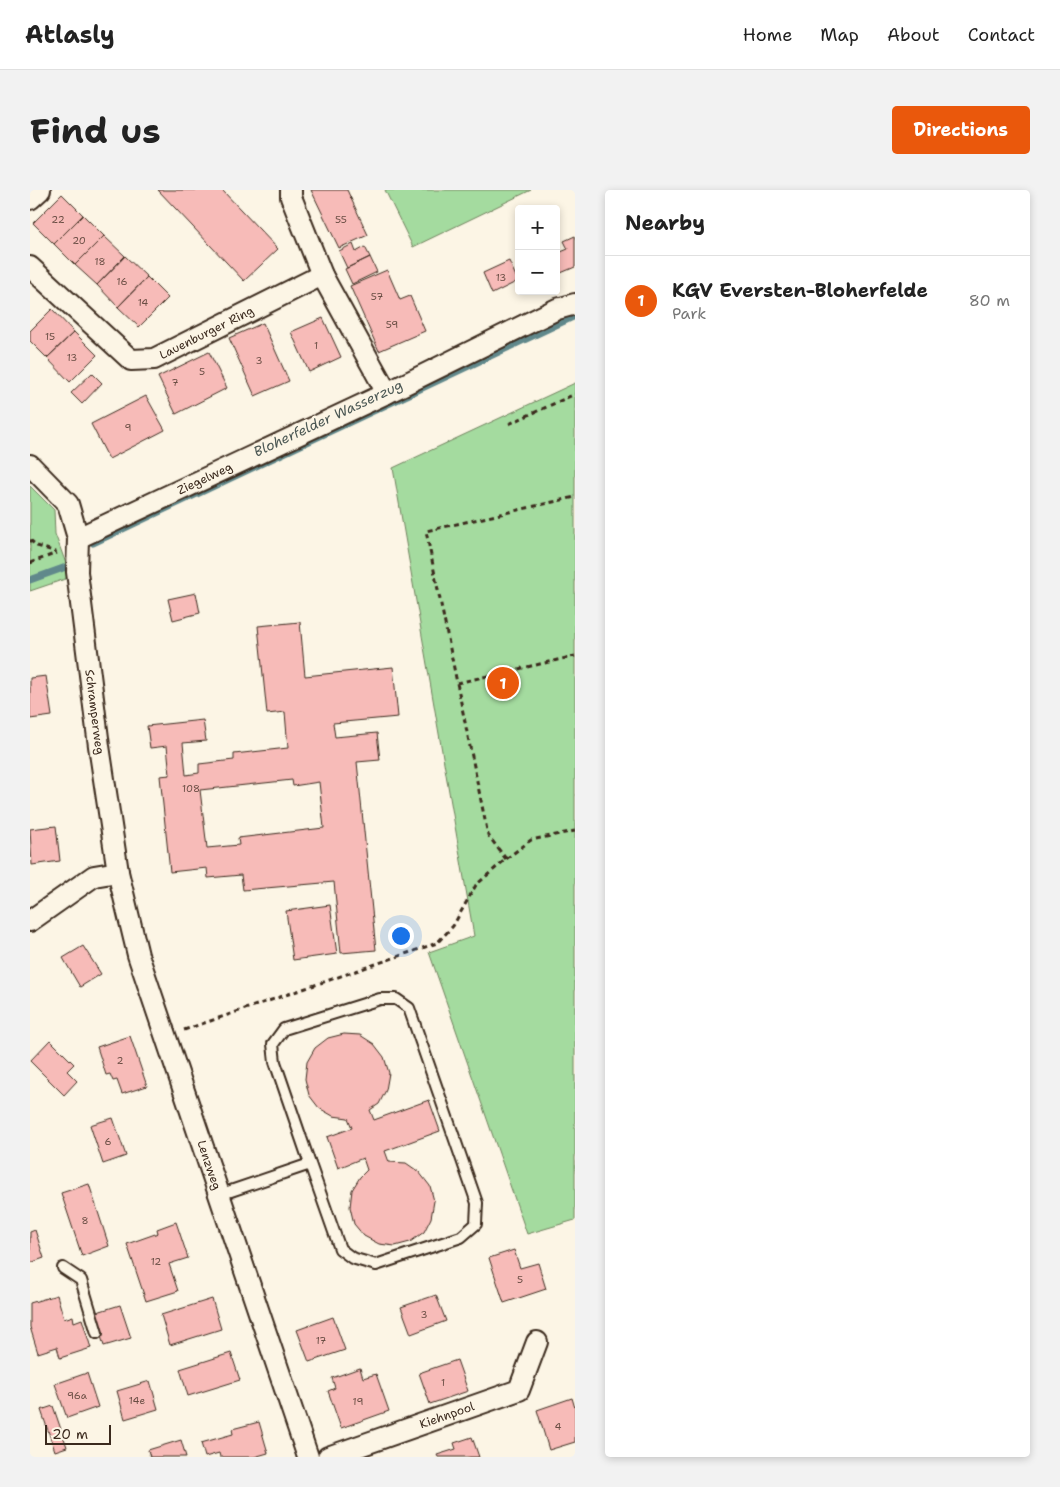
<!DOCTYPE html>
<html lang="en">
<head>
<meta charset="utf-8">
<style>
	:root { --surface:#fff; --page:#f2f2f2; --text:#222; --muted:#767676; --line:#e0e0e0; --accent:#ea580c }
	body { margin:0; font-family:"Shantell Sans",sans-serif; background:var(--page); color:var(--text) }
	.controls { position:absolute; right:15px; top:15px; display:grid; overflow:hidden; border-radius:5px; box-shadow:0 2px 8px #0003 }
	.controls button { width:45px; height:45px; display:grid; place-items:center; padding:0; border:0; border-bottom:1px solid var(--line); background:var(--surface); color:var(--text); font:25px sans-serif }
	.scale { position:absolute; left:15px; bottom:12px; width:66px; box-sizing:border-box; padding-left:5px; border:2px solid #3b2a1e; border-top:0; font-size:14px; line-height:18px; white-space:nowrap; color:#3b2a1e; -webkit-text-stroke:4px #fcf5e5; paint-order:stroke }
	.you { position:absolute; left:370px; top:745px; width:18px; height:18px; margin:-12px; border:4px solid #fff; border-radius:50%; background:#1a73e8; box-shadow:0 0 0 8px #1a73e833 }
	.badge { display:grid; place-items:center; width:32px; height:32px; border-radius:50%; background:var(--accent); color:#fff; font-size:16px; font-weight:700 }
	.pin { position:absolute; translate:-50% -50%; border:2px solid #fff; box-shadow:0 1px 5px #0006 }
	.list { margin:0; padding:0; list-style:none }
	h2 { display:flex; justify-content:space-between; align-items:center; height:65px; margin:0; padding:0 20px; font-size:21px }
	h2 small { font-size:16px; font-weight:400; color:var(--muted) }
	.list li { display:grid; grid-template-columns:32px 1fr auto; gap:15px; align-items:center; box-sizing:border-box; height:90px; padding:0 20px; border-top:1px solid var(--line) }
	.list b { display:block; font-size:19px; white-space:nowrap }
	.list p { margin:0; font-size:16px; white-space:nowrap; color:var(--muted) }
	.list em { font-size:16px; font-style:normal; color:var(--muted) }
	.map { position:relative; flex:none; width:545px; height:1267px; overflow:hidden; border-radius:5px }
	header { display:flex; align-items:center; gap:30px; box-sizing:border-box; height:70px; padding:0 25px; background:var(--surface); border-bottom:1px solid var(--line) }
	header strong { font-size:24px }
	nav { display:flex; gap:28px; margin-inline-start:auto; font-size:18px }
	.intro { display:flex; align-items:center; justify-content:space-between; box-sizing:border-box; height:120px; padding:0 30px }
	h1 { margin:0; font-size:35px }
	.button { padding:12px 22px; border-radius:5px; background:var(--accent); color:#fff; font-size:18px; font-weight:700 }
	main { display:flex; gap:30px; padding:0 30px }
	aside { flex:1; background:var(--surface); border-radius:5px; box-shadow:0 2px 8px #0003 }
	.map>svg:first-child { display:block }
</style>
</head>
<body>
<header>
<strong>Atlasly</strong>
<nav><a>Home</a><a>Map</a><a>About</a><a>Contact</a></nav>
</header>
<div class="intro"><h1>Find us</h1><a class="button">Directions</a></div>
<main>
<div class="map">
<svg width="545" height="1267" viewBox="0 0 545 1267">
	<rect width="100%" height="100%" fill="#fcf5e5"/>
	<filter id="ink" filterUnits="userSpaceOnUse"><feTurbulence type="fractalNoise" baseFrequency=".02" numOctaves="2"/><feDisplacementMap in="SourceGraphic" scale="10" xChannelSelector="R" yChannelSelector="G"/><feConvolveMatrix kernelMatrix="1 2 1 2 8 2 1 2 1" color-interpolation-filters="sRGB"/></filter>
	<g filter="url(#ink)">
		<path fill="#a4db9f" stroke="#70825e" d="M355,0H501L383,57Z
			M545,193V1030L497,1044L399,762L444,746L363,278Z
			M0,296L24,320L25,344L41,387L0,401Z"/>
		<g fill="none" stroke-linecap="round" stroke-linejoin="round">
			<path stroke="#60888b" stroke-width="7" d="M63,353L545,126
				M0,390L36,377"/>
		</g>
		<path fill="#f7bbb8" stroke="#3b2a1e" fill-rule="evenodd" d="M128,0H192L248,59L214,91Z
			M281,0H317L338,45L309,58Z
			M32,4L53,25L24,54L3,33Z
			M53,25L74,46L45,75L24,54Z
			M74,46L95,66L67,95L45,75Z
			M545,46V77L526,85V64L538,59L534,51Z
			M323,54L326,62L335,57L340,67L317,78L309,61Z
			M95,66L117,87L88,117L67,95Z
			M340,67L347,82L322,94L315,79Z
			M479,71L488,91L462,104L453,83Z
			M357,80L370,110L380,106L395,141L349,161L320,96Z
			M117,87L138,108L109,137L88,117Z
			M22,119L44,142L17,168L0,151V141Z
			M293,128L311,167L279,182L261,142Z
			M233,133L259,191L225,206L199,148Z
			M44,142L67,165L40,192L17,168Z
			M179,162L197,198L146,224L128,187Z
			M62,183L72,193L52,214L41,203Z
			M116,206L135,240L79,269L61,234Z
			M166,403L170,423L143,430L138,409Z
			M270,432L275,486L363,477L368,527L303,533L305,547L347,543L350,570L327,572L346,760L311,763L304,692L213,700L211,685L178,688L177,678L140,682L130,586L140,585L137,556L120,558L117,536L173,530L176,551L153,553L156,585L169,583V574L204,570V564L258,558L255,522L237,524L228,436ZM262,590L263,596L289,592L294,638L208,648L209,655L177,658L170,600Z
			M16,486L22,526L0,529V488Z
			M26,636L30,671L2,675L0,639Z
			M300,715L307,764L263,770L256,721Z
			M53,756L71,784L50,797L33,768Z
			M314,844L330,845L344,854L354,867L359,883L356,900L349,914L340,920L344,930L399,910L410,941L355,961L359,972L376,973L389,982L400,996L404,1011L401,1028L394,1042L380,1052L365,1056L349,1054L334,1046L324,1034L320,1017L322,1000L330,987L337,980L333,968L308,978L297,947L322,938L318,928L303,926L289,918L279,905L275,889L277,872L285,858L298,848Z
			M100,846L117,896L92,904L87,890L83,891L80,884L76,885L67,857Z
			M20,850L44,874L37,881L47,891L34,905L0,871Z
			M83,928L96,966L73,974L60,935Z
			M59,994L79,1056L52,1066L31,1003Z
			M146,1032L158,1068L139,1074L148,1101L116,1111L97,1054L128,1043L127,1039Z
			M5,1040L14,1068L0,1073V1042Z
			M484,1060L490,1078L508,1073L516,1099L474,1113L459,1068Z
			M27,1105L34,1129L43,1126L44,1132L52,1129L61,1158L30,1168L27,1157L8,1163L0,1137V1113Z
			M406,1105L416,1131L381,1144L371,1117Z
			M182,1109L191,1139L140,1155L131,1125Z
			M90,1115L101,1148L74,1156L64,1123Z
			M303,1127L315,1160L279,1172L267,1140Z
			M201,1163L210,1190L158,1206L150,1179Z
			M427,1170L438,1201L400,1214L389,1183Z
			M330,1178L333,1188L346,1184L359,1221L311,1238L298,1201L305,1198L302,1188Z
			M57,1183L68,1217L37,1228L25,1194Z
			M120,1191L128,1219L95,1229L87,1201Z
			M542,1208L545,1218V1252L519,1260L507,1220Z
			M23,1216L37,1257L25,1261L11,1220Z
			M229,1232L238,1263L224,1267H190L189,1263L175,1267L171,1253L203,1244L202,1239Z
			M442,1247L449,1267H408L407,1265L426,1259L424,1253Z
			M151,1250L156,1267H120L118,1260Z"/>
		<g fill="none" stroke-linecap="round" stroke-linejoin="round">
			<defs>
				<path id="lane" d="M189,1005L280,974L310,1059L322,1068L346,1075L431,1047L446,1034L447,1013L379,818L366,809H350L254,839L243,854L245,872L280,974
					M33,1078L51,1090L67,1143"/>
				<g id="street">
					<path d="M261,0V7L292,85L357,203"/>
					<path d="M0,9L10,0"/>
					<path id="s1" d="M0,77L101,170L124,169L292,85"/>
					<path id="s2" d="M0,275L38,314L48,348L47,382L69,556L88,682L108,765L278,1267"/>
					<path id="s3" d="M48,348L357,203L527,119L545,114"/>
					<path d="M0,731L64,686L88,682"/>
					<path id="s4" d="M298,1267L489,1200L507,1152"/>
				</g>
			</defs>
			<use href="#lane" stroke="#3b2a1e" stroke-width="14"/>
			<use href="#street" stroke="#3b2a1e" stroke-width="24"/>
			<path stroke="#3b2a1e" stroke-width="3" stroke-dasharray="5 4" stroke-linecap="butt" d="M479,234L545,204
				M0,350L7,356L26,362
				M0,373L27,363
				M427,493L545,466
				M476,669L458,645L396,341L545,307
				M154,840L407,753L423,736L446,695L476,669L501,650L545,641"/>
			<use href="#lane" stroke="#fcf5e5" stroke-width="10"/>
			<use href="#street" stroke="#fcf5e5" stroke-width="20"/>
		</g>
	</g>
	<g text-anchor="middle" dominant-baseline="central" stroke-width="5" stroke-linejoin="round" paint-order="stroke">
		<g font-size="10" fill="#6a4e44">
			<text x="28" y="29">22</text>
			<text x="311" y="29">55</text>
			<text x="49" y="50">20</text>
			<text x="70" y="71">18</text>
			<text x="471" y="87">13</text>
			<text x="92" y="91">16</text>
			<text x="347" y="106">57</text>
			<text x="113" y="112">14</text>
			<text x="362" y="134">59</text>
			<text x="20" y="146">15</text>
			<text x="286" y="155">1</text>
			<text x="42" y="167">13</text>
			<text x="229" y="170">3</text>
			<text x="172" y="181">5</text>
			<text x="145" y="192">7</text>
			<text x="98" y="237">9</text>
			<text x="161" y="598">108</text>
			<text x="90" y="870">2</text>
			<text x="78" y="951">6</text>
			<text x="55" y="1030">8</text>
			<text x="126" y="1071">12</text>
			<text x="490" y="1089">5</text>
			<text x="394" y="1124">3</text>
			<text x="291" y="1150">17</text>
			<text x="413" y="1192">1</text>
			<text x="47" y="1205">96a</text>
			<text x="107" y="1210">14e</text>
			<text x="328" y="1211">19</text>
			<text x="528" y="1236">4</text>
		</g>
		<g font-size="12" fill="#3b2a1e" stroke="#fcf5e5">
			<text stroke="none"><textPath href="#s1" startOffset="219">Lauenburger Ring</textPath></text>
			<text stroke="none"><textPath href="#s3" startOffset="140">Ziegelweg</textPath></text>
			<text stroke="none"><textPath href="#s2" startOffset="265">Schramperweg</textPath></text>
			<text stroke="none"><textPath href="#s2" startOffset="734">Lenzweg</textPath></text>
			<text stroke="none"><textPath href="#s4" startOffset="126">Kiehnpool</textPath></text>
		</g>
		<g font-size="14" font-style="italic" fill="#4d5955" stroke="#fcf5e5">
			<text transform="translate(298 228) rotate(-25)">Bloherfelder Wasserzug</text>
		</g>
	</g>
</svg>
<div class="controls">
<button>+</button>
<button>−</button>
</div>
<div class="scale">20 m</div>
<div class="you"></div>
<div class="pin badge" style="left:473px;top:493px">1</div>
</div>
<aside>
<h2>Nearby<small></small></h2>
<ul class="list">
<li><span class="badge">1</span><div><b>KGV Eversten-Bloherfelde</b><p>Park</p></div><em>80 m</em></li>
</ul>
</aside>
</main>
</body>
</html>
